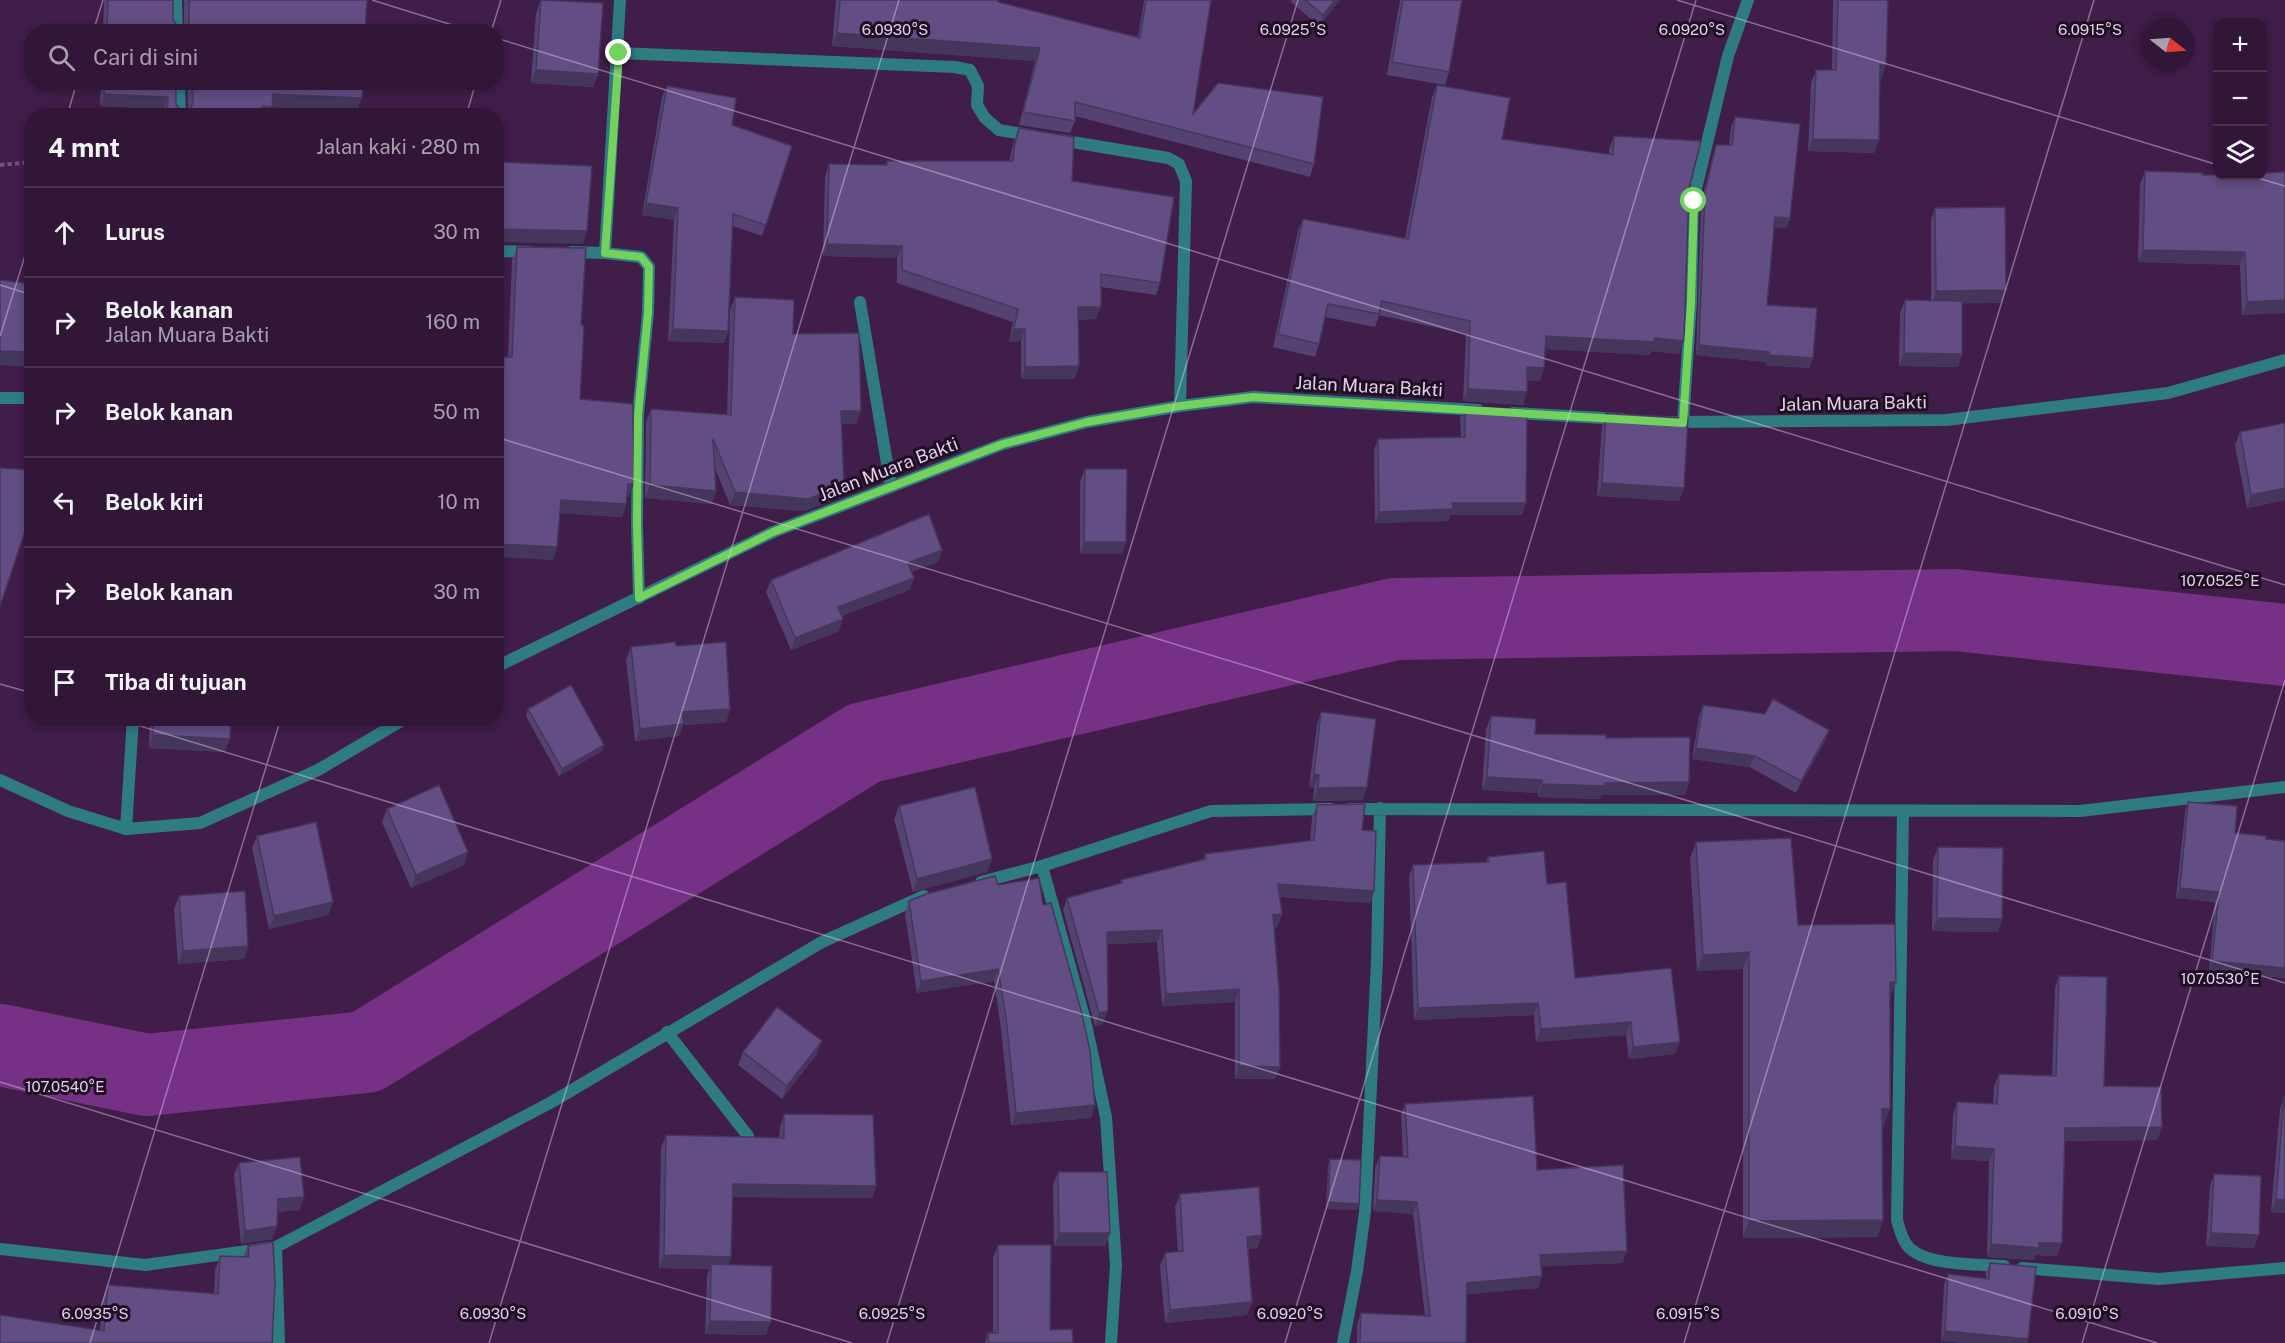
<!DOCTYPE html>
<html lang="id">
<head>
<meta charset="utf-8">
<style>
	:root { --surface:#311637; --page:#3d2342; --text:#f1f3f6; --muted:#a89fad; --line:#4c3552 }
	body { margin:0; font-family:"Public Sans",sans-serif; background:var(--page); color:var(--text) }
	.controls { position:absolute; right:18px; top:18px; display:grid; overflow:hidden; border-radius:12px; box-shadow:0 3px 9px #0003 }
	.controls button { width:54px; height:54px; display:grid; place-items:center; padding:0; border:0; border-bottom:2px solid var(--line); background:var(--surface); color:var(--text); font:30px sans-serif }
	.compass { position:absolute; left:2141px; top:18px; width:54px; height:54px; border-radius:50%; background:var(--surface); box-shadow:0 3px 9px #0003; rotate:107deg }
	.stop { position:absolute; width:18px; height:18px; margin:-14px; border:4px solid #72d25d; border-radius:50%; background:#fff }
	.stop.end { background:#72d25d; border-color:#fff; box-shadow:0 2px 6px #0008 }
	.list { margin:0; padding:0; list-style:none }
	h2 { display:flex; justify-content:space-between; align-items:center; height:78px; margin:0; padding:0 24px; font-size:26px }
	h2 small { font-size:20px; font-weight:400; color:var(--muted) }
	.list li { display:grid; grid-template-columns:39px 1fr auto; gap:18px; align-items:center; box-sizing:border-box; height:90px; padding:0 24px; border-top:2px solid var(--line) }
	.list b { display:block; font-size:22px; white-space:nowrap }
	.list p { margin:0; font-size:20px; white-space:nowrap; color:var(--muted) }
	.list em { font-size:20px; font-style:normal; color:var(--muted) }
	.icon { flex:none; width:33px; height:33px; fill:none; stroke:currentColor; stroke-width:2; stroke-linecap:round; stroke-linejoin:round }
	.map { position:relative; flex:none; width:2285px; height:1343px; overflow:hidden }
	.search { position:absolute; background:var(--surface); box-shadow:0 3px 9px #0003; left:24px; top:24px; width:480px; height:66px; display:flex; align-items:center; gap:15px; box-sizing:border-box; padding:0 21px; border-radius:24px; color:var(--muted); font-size:22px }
	.panel { position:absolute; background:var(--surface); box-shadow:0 3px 9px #0003; left:24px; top:108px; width:480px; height:618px; border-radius:24px }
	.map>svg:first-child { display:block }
</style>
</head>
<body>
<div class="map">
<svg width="2285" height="1343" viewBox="0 0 2285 1343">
	<rect width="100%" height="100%" fill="#411d49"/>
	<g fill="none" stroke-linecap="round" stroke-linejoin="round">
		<path stroke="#763085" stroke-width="82" d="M0,1045L147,1075L366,1052L864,743L1395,619L1955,610L2285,645"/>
		<path stroke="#73527a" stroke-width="4" stroke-dasharray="4.5 3" stroke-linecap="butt" d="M0,165L32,162"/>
		<path stroke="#2e7c80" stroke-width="12" d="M176,0L177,32
			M620,0L605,253L641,257L649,267L648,313L638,415L637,525L639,598
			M619,53L955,67L970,70L978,86L977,105L985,118L999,130L1034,136
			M179,82L180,116
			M1060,140L1168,158L1179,164L1186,181L1180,406
			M496,251L529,252
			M571,252L605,253
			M860,302L891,487
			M0,398H32
			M1683,423L1691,302L1693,201L1728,56L1748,0
			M1349,809L2080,811L2285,787
			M1903,811L1897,1220C1899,1227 1901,1236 1905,1242C1918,1267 1979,1264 2004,1266
			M126,829L133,718
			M1042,866L1085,1020L1106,1117L1116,1265L1111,1343
			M981,882L1042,866L1211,811L1331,809
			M667,1032L748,1136
			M276,1247L279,1343
			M0,1249L145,1265L276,1247L550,1103L822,942L924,896
			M2022,1268L2159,1279L2285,1268
			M1343,1343L1357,1271L1365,1212L1377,960L1380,808"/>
		<path stroke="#2e7c80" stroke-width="12" d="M1513,413L1621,419
			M1672,422L1946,420L2168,393L2285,360
			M496,667L773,532L1003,444L1087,422L1180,406L1253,397L1478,410
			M0,780L68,811L126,829L200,823L318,770L406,718"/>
	</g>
	<path fill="#544372" d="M104,0H173V20L178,27L182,28L184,27V0H367L365,32H103Z
		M541,0L598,74L593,87L531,83L536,13Z
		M836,0H998V2L1138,37L1144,0H1211L1193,114L1314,164L1310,177L1075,116V121L1070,133L1019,125L1035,61L832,46Z
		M1291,0H1340L1319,26L1291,2Z
		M1400,0H1462L1449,72L1445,85L1387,75Z
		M1833,0H1888L1882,78H1880L1879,140L1874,153L1808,151L1811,83L1816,70H1832Z
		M101,82H176V104L180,110L185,112L188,111L187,82H363L357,110L272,107L269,116H163L164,109L100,106Z
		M1437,85L1502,139L1609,155V149L1614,136L1689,188L1679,354L1651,351L1650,355L1545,349L1540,381L1527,380L1523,405L1463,401L1466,334L1379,315L1375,327L1325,317L1319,344L1315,357L1273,347L1298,231L1303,219L1405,238L1432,97Z
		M667,86L732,125L792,146L762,236L733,226L728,331L724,343L668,341L674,220L642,215L662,97Z
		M1735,117L1790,218L1786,228L1774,227L1767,305L1813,358L1809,368L1765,365L1766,362L1696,355L1701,202L1713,155L1716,145H1729L1731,127Z
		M1019,128L1072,181L1160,283L1156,295L1101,287L1096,319L1078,320L1079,366L1074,379H1021V341L1009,342L1013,322L897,283V258L823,256L825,177L829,164L885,165L887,161H1009L1014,141Z
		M2145,171L2202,175L2285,313L2242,315L2240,265L2138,262L2140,184Z
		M1935,208L2006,290L2001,303H1962V354L1958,367L1899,366L1900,313L1905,300L1931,301V220Z
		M517,247L581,325L580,399L629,497H627L626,504L622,517L560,513L557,547L553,560L496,437L499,370L504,357H508L512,260Z
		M735,297L793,334L856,424H841L839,498L804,511L730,505L715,468L712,504L645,498L646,422L651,409L727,415L730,310Z
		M1465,406L1522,515H1450L1448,521L1375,523L1374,450L1378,439L1461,437L1460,418Z
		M1606,413L1679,501L1597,496L1602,426Z
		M2285,423V500L2247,508L2235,445L2240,432Z
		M1085,469L1122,554H1080V482Z
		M32,470V521L28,520Z
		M942,550L938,562L911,572L914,578L909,590L842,616L839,631L791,650L766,592L771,580Z
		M676,646L730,709L726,722L683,725L679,736L635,741L626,660L631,647Z
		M1703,705L1829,730L1825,741L1796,793L1750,767L1692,759L1699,716Z
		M528,709L604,745L602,751L559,776L526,716Z
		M1321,712L1363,800L1313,801L1314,788L1309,787L1317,725Z
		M1491,716L1535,734L1606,738L1689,782L1685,795H1601L1600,799L1538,797V793L1482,790L1486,729Z
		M150,718H231L225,752L149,748Z
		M2188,802L2235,833L2266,839L2285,841V978L2209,971L2215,902L2176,898L2185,812Z
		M1317,805L1362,830L1374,891L1370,903L1280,897L1282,914L1277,927H1274L1280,1067L1275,1079H1235V1002L1162,1006L1157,942L1107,944L1103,1024L1095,1026L1063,910L1067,898L1120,883L1121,880L1203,860L1205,854L1310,841L1312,817Z
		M899,806L992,859L987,872L913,892L894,819Z
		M387,809L468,852L464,865L411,888L382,822Z
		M257,836L333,902L328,915L269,929L252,848Z
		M1696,842L1798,925L1896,982L1890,997L1884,1126H1882L1883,1220L1877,1237L1743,1238V969L1697,971L1690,859Z
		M1938,847L2002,919L1998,932L1932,931L1933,860Z
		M1488,857L1547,884L1575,978L1675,1054L1629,1059L1626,1035L1536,1042L1534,1015L1414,1020L1409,877L1413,865L1486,863Z
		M998,885L1043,905L1091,1118L1011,1125L1001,1029L994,981L917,993L905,914L909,901Z
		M179,896L248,946L244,959L178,964L174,909Z
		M2059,976L2104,1086L2162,1127L2157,1140L2064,1141L2057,1256L2036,1255L2034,1260L1987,1257L1989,1161L1951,1159L1953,1115L1957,1102L1993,1104L1994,1086L1999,1074L2052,1076L2055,988Z
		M743,1052L817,1054L782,1099L738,1065Z
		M2284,1097H2285V1213L2271,1212L2280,1109Z
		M1405,1104L1537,1170L1627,1251L1622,1263L1541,1266L1538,1288L1467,1294L1466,1343H1357V1325L1361,1313L1425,1316L1413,1214L1373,1211L1375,1168L1380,1156L1403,1157L1401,1115Z
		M784,1114L876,1186L872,1198L733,1197L731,1257L728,1265L766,1335L705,1334L707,1277L709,1269L659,1268L661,1148L666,1135L779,1138L780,1127Z
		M1330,1159L1357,1210L1326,1209L1328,1166Z
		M239,1163L304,1197L299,1210L277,1212V1226L272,1239L241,1244L234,1175Z
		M1058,1172L1110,1233L1105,1246H1054L1053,1185Z
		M2214,1174L2254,1248L2206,1246L2210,1187Z
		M1180,1194L1262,1235L1257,1248L1248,1249L1252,1302L1247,1315L1165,1323L1160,1266L1165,1253L1178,1252L1175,1207Z
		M998,1245L1050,1330L1073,1343H985L988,1333H993V1258Z
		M248,1246L272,1343L100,1330L103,1300L108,1285L214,1294L215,1270L220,1256L243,1257Z
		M1990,1263L2027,1343L1941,1341L1944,1285L1948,1274L1986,1279V1273Z"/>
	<path fill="#45375c" d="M1335,0H1340L1319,26L1323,15Z
		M837,33L1040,48L1035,61L832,46Z
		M1880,65H1886L1882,78H1875Z
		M536,70L598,74L593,87L531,83Z
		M104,94L168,97L164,109L100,106Z
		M273,94L362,98L357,110L268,107Z
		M262,106L272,107L269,116H258Z
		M1813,139L1879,140L1874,153L1808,151Z
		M646,203L678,208L674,220L642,215Z
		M1775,217L1790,218L1786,228L1771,227Z
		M496,229L587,231L583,244L496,242Z
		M827,244L902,246L897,258L823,256Z
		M2143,250L2245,252L2240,265L2138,262Z
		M2006,290L2001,303L1932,304L1936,291Z
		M2285,300V313L2242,315L2247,302Z
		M1078,307H1101L1096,319L1073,320Z
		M673,329L728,331L724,343L668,341Z
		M1014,329H1025L1021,341L1009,342Z
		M1546,336L1655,338L1684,341L1679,354L1651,351L1650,355L1541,349Z
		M1699,345L1769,352L1766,362L1696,355Z
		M0,351L32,352V367L0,365Z
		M1904,353L1962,354L1958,367L1899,366Z
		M1769,355L1813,358L1809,368L1765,365Z
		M1079,366L1074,379H1021L1025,367Z
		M1527,367L1544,368L1540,381L1523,380Z
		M1468,389L1527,392L1523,405L1463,401Z
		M841,411H861L856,424H836Z
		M1602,483L1684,488L1679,501L1597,496Z
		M628,484H634L629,497L623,496Z
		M650,485L716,491L712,504L645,498Z
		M844,485L839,498L804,511L730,505L735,492Z
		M2285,488V500L2247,508L2251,495Z
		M561,500L626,504L622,517L557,513Z
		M1452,503H1526L1522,515H1450L1448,521L1375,523L1379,512Z
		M1084,542H1126L1122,554H1080Z
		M496,544L557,547L553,560L496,557Z
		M942,550L938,562L904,575L908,563Z
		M914,578L909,590L834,619L838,607Z
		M843,619L839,631L791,650L795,638Z
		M730,709L726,722L683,725L679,736L635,741L640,729L682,712Z
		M1829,730L1825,741L1796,793L1801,781Z
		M153,735L230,739L225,752L149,748Z
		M604,745L602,751L559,776L562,769Z
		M1696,748L1755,756L1750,767L1692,759Z
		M1314,774L1319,775L1314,788L1309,787Z
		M1487,777L1542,780L1538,793L1482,790Z
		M1689,782L1685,795H1601L1600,799L1538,797L1542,784L1605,783Z
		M1367,787L1363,800L1313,801L1318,788Z
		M468,852L464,865L411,888L416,875Z
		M992,859L987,872L913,892L917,879Z
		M1278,884L1374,891L1370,903L1274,896Z
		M2180,888L2219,892L2215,902L2176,898Z
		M333,902L328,915L269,929L274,916Z
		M1282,914L1277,927L1269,928L1273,915Z
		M1937,918L2002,919L1998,932L1932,931Z
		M1162,930L1157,942L1102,945L1107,932Z
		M248,946L244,959L178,964L183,951Z
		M1749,952L1743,969L1697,971L1703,955Z
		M2212,961L2285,968V978L2209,971Z
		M998,969L994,981L917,993L921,981Z
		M1890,982H1896L1889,999Z
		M1239,989L1235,1002L1162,1006L1166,994Z
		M1538,1003L1534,1015L1414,1020L1418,1008Z
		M1108,1011L1103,1024L1095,1026L1099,1013Z
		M1631,1022L1626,1035L1536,1042L1541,1029Z
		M822,1041L817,1054L782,1099L787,1086Z
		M1680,1042L1675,1054L1629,1059L1633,1047Z
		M1239,1066L1280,1067L1275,1079H1235Z
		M1095,1105L1091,1118L1011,1125L1016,1113Z
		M1882,1109H1890L1884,1126H1876Z
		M2162,1127L2157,1140L2060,1141L2065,1128Z
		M1955,1146L1994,1149L1989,1161L1951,1159Z
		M733,1184L876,1186L872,1198L728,1197Z
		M304,1197L299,1210L273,1212L278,1199Z
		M2276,1199L2285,1200V1213L2271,1212Z
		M1377,1200L1417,1202L1413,1214L1373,1211Z
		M1328,1202L1359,1204L1357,1210L1326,1209Z
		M1883,1220L1877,1237L1743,1238L1749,1221Z
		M277,1226L272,1239L241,1244L245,1231Z
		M1059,1233H1110L1105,1246H1054Z
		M2211,1233L2259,1235L2254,1248L2206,1246Z
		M1262,1235L1257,1248L1242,1249L1247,1237Z
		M2039,1243H2062L2057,1256L2036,1255L2034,1260L1987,1257L1991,1244Z
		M1627,1251L1622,1263L1536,1267L1540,1255Z
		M664,1255L731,1257L726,1269L711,1264L709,1269L659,1268Z
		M1542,1276L1538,1288L1463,1295L1467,1283Z
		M1252,1302L1247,1315L1165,1323L1170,1310Z
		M710,1321L771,1322L766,1335L705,1334Z
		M1945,1331L2028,1339L2027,1343H1961L1941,1341Z"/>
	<path fill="#624e84" stroke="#45375c" stroke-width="1.5" d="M108,0H173V20L178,27L182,28L189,24V0H367L365,32H107Z
		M541,0L603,3L598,74L536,70Z
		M840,0H998V2L1140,38L1146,0H1211L1193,114L1218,83L1323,97L1314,164L1075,102V121L1023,112L1040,48L837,33Z
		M1305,0H1335L1323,15Z
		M1403,0H1462L1449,72L1392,62Z
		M1838,0H1888L1886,65H1880L1879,140L1813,139L1816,70H1836Z
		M105,82H176V104L180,110L185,112L189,110L193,104L192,82H363L362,98L273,94L272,107L262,106L261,116H167L168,97L104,94Z
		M1437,85L1510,98L1502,139L1613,155L1614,136L1701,141L1689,188L1684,341L1655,338L1654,342L1546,336L1544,368L1527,367V392L1468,389L1470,321L1382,301L1379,314L1328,304L1319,344L1278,334L1303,219L1408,239Z
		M667,86L736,98L732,125L792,146L766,225L733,214L728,331L673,329L678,208L646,203Z
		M1735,117L1800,124L1790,218L1775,217L1767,305L1817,308L1813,358L1769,355V352L1699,345L1705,192L1716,145H1732Z
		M1019,128L1074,137L1072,181L1174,197L1160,283L1101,274V307H1078L1079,366L1025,367V329H1014L1018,309L902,270V246L827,244L829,164L887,165V161H1013L1014,148Z
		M496,162L592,166L587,231L496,229Z
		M2145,171L2202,173V175H2217V176H2262V173L2285,172V300L2247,302L2245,252L2143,250Z
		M2005,207L2006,290L1936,291L1935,208Z
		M517,247L586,248L581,325L584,326L580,399L633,404L634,484H628L626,504L561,500L557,547L496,544V437H501L504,357H512Z
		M0,280L32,284V352L0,351Z
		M735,297L794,300L793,334L859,333L861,411H841L844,485L808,499L735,492L713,439L716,491L650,485L651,409L731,415Z
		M1905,300L1962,301V354L1904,353Z
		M1465,406L1527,410L1526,503H1452L1453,509L1379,512L1378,439L1465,437Z
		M1606,413L1688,418L1684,488L1602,483Z
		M2285,423V488L2251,495L2240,432Z
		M0,468L32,470V510L0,606Z
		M1085,469H1127L1126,542H1084Z
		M929,514L942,550L908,563L914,578L838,607L843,619L795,638L771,580Z
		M675,642L676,646L726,642L730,709L682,712L684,724L640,729L631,647Z
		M571,685L604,745L562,769L528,709Z
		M1773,699L1829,730L1801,781L1755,756L1696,748L1703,705L1765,714Z
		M1321,712L1376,719L1367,787L1318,788L1319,775L1314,774Z
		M1491,716L1536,719L1535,734L1606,735V738L1690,737L1689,782L1605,783V786L1542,784V780L1487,777Z
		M154,718H231L230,739L153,735Z
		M439,785L468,852L416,875L387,809Z
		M975,787L992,859L917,879L899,806Z
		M2188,802L2237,806L2235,833L2266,836V839L2285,841V968L2212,961L2219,892L2180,888Z
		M1365,804L1362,830L1376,831L1374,891L1278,884L1282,914L1273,915L1279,989L1280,1067L1239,1066V989L1166,994L1162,930L1107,932L1108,1011L1099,1013L1067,898L1122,883L1121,880L1206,859L1205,854L1314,840L1317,805Z
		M316,822L333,902L274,916L257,836Z
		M1791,838L1798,925L1895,924L1896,982H1890V1109H1882L1883,1220L1749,1221V952L1703,955L1696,842Z
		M1938,847L2003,848L2002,919L1937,918Z
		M1544,851L1547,884L1566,882L1575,978L1671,968L1680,1042L1633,1047L1631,1022L1541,1029L1538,1003L1418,1008L1413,865L1489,862L1488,857Z
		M995,876L998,885L1039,878L1043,905L1051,903L1081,1010L1090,1051L1095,1105L1016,1113L1006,1017L998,969L921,981L909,901L926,894Z
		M245,891L248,946L183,951L179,896Z
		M2059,976L2107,977L2104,1086L2161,1087L2162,1127L2065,1128L2062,1243H2039V1248L1991,1244L1994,1149L1955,1146L1957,1102L1997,1104L1999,1074L2056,1076Z
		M777,1007L822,1041L787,1086L743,1052Z
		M1533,1096L1537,1170L1623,1165L1627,1251L1540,1255L1542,1276L1467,1283L1466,1343H1360L1361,1313L1430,1316L1417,1202L1377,1200L1380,1156L1408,1157L1405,1104Z
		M2284,1097H2285V1200L2276,1199Z
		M784,1114L873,1115L876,1186L733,1184L731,1257L664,1255L666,1135L784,1138Z
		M300,1157L304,1197L278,1199L277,1226L245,1231L239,1163Z
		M1330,1159L1361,1160L1359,1204L1328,1202Z
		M1058,1172H1107L1110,1233H1059Z
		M2214,1174L2261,1176L2259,1235L2211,1233Z
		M1259,1187L1262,1235L1247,1237L1252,1302L1170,1310L1165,1253L1183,1251L1180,1194Z
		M273,1242L275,1283L272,1343H0V1315L104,1331L108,1285L218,1294L220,1256L249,1257L248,1246Z
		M998,1245H1051L1050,1330L1072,1329L1073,1343H989L988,1333H998Z
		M1990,1263L2036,1267L2028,1339L1945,1331L1948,1274L1989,1279Z
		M711,1264L772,1266L771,1322L710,1321Z"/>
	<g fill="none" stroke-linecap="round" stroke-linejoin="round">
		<path stroke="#72d25d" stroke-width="8" d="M619,53L605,253L641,257L649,267L648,313L638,415L637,525L639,598L773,532L1003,444L1087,422L1180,406L1253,397L1683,423L1691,302L1694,201"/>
	</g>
	<path fill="none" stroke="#e5ceea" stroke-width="1.5" stroke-opacity="0.45" d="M372,0L475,32M1677,0L2218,165M93,32L103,0M491,32L501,0M496,38L2285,585M67,116L77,82M466,116L476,82M2251,176L2285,186M0,285L32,295M0,336L32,233M496,437L2285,983M0,684L32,693M114,718L2157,1343M0,1082L852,1343M90,1343L281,718M489,1343L899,0M887,1343L1298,0M1285,1343L1696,0M1684,1343L2094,0M2082,1343L2285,680"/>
	<g text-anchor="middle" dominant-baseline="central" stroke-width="6" stroke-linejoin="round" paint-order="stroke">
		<g font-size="18" fill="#e5ceea" stroke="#1f0f23">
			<text transform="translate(1369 386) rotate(3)">Jalan Muara Bakti</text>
			<text transform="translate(1853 403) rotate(-1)">Jalan Muara Bakti</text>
			<text transform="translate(888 469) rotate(-21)">Jalan Muara Bakti</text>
		</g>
	</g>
	<g font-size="15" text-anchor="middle" fill="#e5ceea" stroke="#1f0f23" stroke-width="6" stroke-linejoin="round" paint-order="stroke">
		<text x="895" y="35">6.0930°S</text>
		<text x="1293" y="35">6.0925°S</text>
		<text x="1692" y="35">6.0920°S</text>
		<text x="2090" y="35">6.0915°S</text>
		<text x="2220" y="586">107.0525°E</text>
		<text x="2220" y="984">107.0530°E</text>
		<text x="65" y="1092">107.0540°E</text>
		<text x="95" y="1319">6.0935°S</text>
		<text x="493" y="1319">6.0930°S</text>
		<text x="892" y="1319">6.0925°S</text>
		<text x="1290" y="1319">6.0920°S</text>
		<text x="1688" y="1319">6.0915°S</text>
		<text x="2087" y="1319">6.0910°S</text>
	</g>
</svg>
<div class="controls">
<button>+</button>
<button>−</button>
<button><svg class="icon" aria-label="layers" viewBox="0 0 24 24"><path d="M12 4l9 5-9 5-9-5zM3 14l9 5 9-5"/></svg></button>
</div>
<svg class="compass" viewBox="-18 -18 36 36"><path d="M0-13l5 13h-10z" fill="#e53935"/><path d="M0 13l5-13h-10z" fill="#a89fad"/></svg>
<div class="stop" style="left:1694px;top:201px"></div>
<div class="stop end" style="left:619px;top:53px"></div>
<div class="search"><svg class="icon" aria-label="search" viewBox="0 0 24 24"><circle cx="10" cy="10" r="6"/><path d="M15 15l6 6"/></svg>Cari di sini</div>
<section class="panel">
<h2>4 mnt<small>Jalan kaki · 280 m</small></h2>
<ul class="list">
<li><svg class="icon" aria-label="ahead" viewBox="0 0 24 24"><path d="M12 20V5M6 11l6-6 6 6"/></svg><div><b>Lurus</b></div><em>30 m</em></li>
<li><svg class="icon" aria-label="right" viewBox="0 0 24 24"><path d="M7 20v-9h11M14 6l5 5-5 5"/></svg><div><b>Belok kanan</b><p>Jalan Muara Bakti</p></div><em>160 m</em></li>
<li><svg class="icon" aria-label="right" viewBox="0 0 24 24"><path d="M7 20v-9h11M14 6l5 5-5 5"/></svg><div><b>Belok kanan</b></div><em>50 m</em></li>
<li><svg class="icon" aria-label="left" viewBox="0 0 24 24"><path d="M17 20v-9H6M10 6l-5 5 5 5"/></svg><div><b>Belok kiri</b></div><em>10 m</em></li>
<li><svg class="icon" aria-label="right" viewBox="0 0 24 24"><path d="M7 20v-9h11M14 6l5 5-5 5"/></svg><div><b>Belok kanan</b></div><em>30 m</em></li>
<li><svg class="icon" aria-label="arrive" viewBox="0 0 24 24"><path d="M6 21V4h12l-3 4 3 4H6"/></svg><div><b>Tiba di tujuan</b></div></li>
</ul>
</section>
</div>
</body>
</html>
